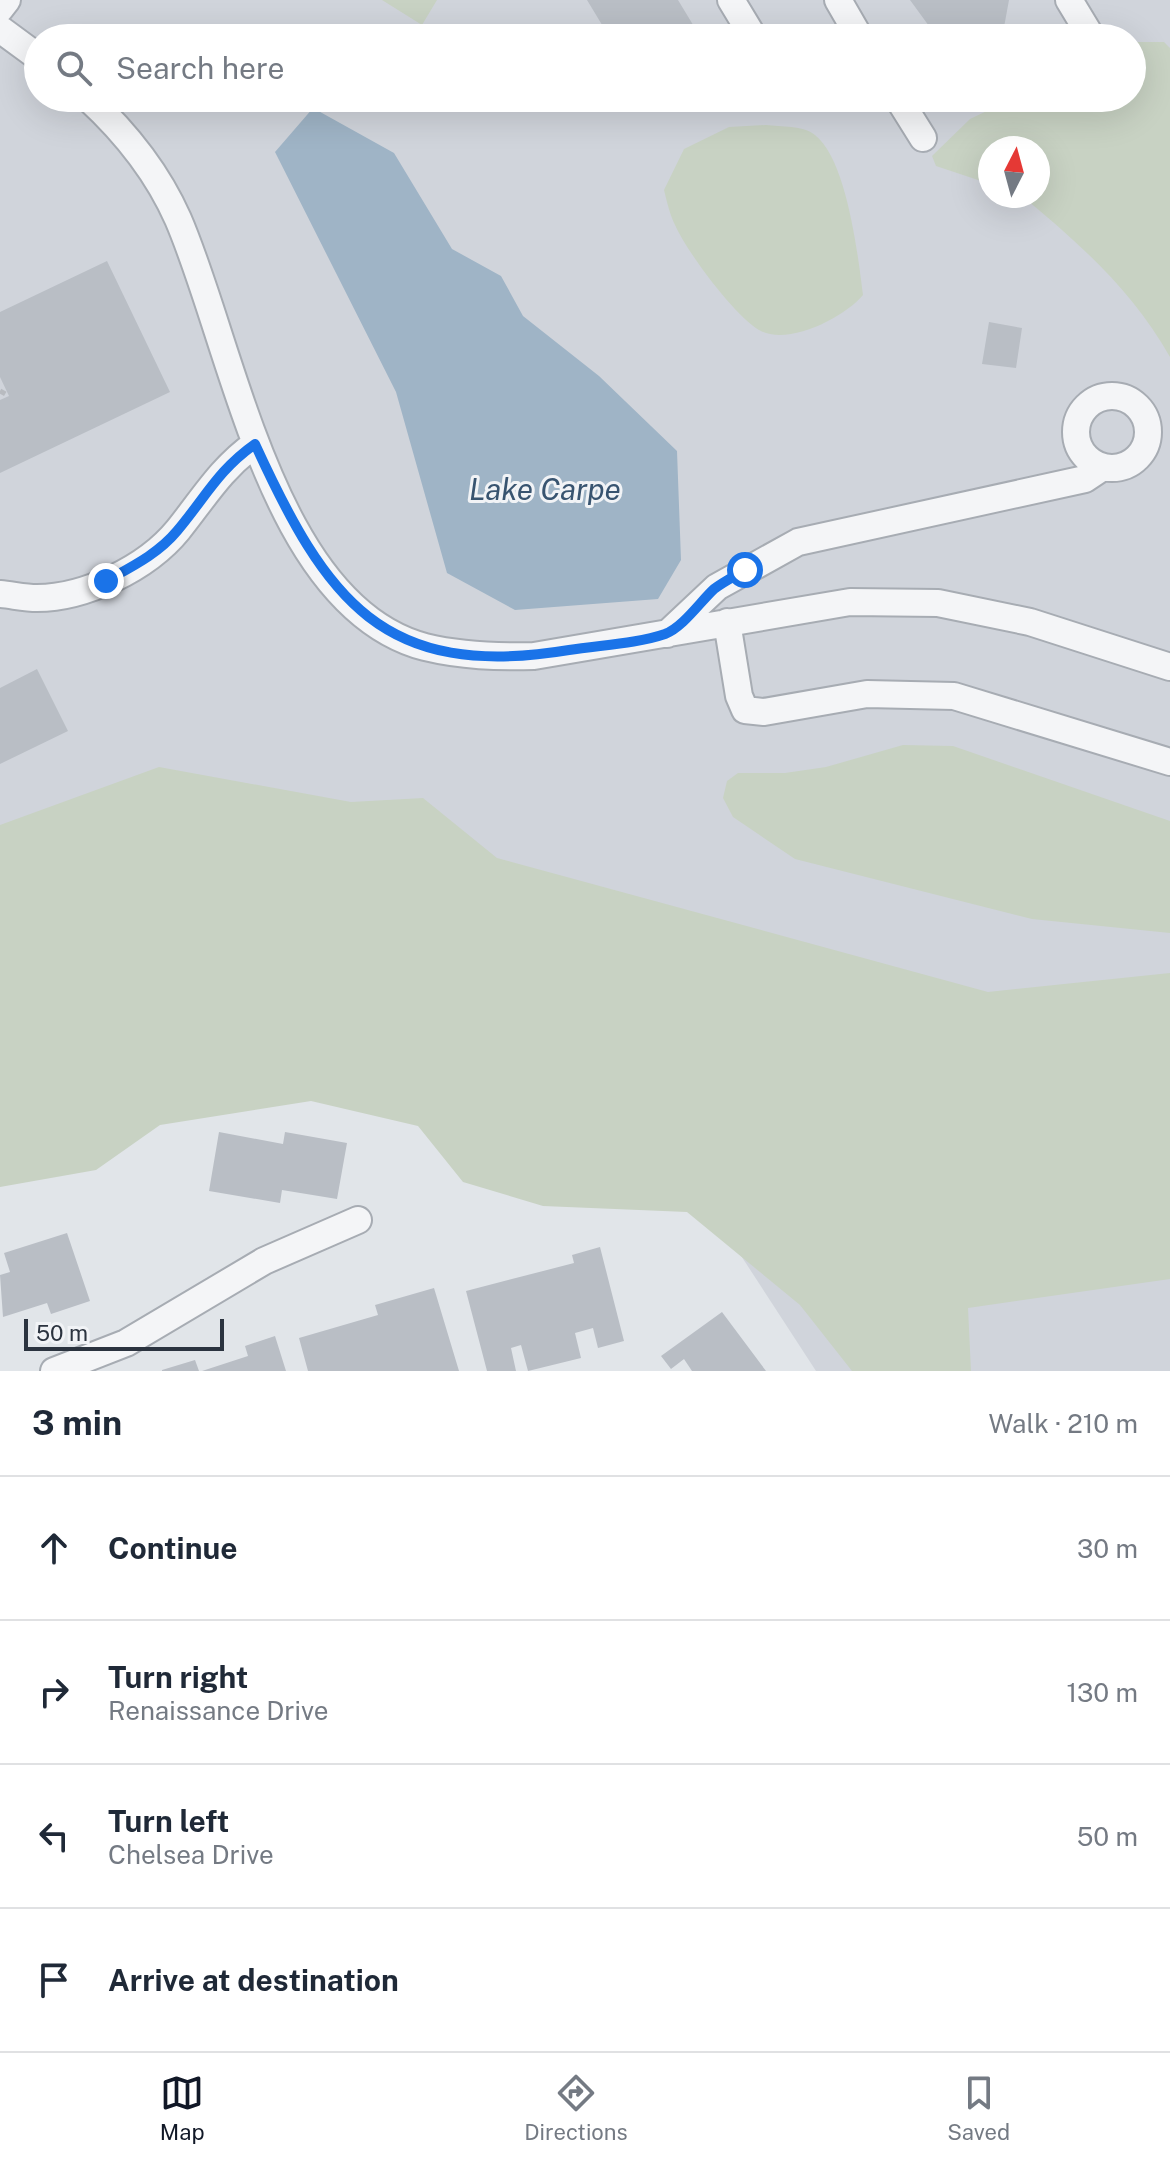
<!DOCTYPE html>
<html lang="en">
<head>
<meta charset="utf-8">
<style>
	:root { --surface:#fff; --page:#f2f2f3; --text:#1f2937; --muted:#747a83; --line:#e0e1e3; --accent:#111827 }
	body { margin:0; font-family:"Public Sans",sans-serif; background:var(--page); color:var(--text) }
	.compass { position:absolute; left:978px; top:136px; width:72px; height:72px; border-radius:50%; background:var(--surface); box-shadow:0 8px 32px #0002; rotate:6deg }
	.scale { position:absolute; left:24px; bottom:20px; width:200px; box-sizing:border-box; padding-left:8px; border:4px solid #2b333f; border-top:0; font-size:22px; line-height:28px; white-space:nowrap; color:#2b333f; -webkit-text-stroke:6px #f1f3f6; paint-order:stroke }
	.stop { position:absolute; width:24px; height:24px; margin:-18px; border:6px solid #1a73e8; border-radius:50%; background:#fff }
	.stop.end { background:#1a73e8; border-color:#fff; box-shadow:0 2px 8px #0008 }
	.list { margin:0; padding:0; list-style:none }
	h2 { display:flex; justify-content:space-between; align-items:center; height:104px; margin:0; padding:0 32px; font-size:34px }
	h2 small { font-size:26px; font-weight:400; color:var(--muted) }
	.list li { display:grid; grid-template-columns:52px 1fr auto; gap:24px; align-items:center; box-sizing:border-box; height:144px; padding:0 32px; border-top:2px solid var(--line) }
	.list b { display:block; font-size:30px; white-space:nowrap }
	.list p { margin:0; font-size:26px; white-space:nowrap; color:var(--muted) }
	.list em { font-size:26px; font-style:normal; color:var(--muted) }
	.icon { flex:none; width:44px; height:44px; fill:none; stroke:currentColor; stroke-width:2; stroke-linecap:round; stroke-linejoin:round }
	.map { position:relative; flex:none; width:1170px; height:1371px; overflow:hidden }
	.search { position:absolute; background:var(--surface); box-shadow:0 8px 32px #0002; left:24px; right:24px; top:24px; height:88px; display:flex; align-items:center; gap:20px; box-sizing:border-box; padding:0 28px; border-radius:44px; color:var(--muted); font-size:30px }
	.sheet { height:680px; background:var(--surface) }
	nav { display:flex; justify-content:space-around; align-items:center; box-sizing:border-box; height:112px; border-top:2px solid var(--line); background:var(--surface); font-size:22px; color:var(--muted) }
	nav a { display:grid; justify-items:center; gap:4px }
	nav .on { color:var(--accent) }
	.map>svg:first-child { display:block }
</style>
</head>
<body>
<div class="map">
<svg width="1170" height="1371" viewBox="0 0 1170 1371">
	<rect width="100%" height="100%" fill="#e1e5e9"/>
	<path fill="#d0d4db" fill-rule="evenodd" d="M0,0H1170V1371H816L565,985L0,1041ZM38,38H1132V98H38ZM990,148H1038V196H990Z"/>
	<path fill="#c8d2c3" d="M382,0H437L422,25Z
		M1132,42H1164L1170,48V357C1133,291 1080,244 1022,196H1038V148H990V184L936,166L932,156L970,119L1014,98H1132Z
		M766,125C781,127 803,125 815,135C847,160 858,256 863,295C845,317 787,347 759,330C734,315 687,252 675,225C670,215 667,202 664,190L684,149L729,127Z
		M903,745L953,746L1170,821V933L1032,919L795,859L733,817L723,798L727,781L738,773H785L826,767Z
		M159,767L351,802L423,798L497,858L988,992L1170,973V1279L968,1308L971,1371H852L800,1305L687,1212L543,1206L463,1182L418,1126L311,1101L160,1125L96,1170L0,1187V825Z"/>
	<path fill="#9fb4c6" d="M313,108L394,153L452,249L501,276L523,316L599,376L677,451L681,560L658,599L515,610L447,573L396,392L275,152Z"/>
	<path fill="#b9bec5" d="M587,0H678L701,38H610Z
		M910,0H1009L1002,38L937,37Z
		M107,261L170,392L0,473V400L9,396L0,377V312Z
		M989,322L1022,328L1016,368L982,364Z
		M37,669L68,731L0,764V688Z
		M219,1132L283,1144L285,1132L347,1143L337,1199L282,1190L280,1203L209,1191Z
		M67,1233L90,1301L51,1314L47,1303L3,1317L0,1275L10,1272L4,1253Z
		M600,1247L624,1341L598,1348L593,1328L575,1333L581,1358L528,1371L521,1345L511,1348L516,1371H487L466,1291L574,1263L572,1255Z
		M434,1288L459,1371H308L299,1338L378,1315L375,1305Z
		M722,1312L766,1371H692L684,1359L671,1369L661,1356Z
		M275,1336L286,1371H202L248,1356L245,1346Z
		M195,1360L199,1371H162V1370Z"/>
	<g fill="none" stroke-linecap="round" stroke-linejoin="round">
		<defs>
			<path id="minor" d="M731,0L754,38
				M838,0L860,38
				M1069,0L1092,38
				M0,9L7,0
				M0,29L38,57
				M88,98C125,132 158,174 178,219C233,345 272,607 425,647C462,656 497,657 534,656L850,602L938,603L1030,622L1170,667
				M898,98L923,138
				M1076 432a36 36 0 1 1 72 0a36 36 0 1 1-72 0Z
				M0,594C12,595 25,598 37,598C85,598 147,568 178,530C203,499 221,468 255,444
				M727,622L739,696L745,710L764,712L867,694L954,696L1170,762
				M667,634L717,587L798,542L1085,479L1103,467
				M54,1371L126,1343L264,1261L358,1220"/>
		</defs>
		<use href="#minor" stroke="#a7acb3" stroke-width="30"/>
		<path stroke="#b8bbc0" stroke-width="5" stroke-dasharray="6 6" stroke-linecap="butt" d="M0,391L9,396"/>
		<use href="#minor" stroke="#f4f5f7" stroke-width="26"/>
	</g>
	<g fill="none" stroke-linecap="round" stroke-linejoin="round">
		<path stroke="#1a73e8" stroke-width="10" d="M106,581C131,567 158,554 177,531C205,498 218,470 255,444C326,599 382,681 569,650C599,645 636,644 665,634C683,627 700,602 714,589C723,582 735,576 745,570"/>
	</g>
	<g text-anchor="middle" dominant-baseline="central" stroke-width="6" stroke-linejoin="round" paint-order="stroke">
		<g font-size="30" font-style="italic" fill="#385470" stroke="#f1f3f6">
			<text x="545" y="489">Lake Carpe</text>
		</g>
	</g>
</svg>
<svg class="compass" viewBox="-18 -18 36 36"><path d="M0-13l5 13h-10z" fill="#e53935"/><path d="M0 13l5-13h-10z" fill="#747a83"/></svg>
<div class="scale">50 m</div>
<div class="stop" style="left:745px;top:570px"></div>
<div class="stop end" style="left:106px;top:581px"></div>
<div class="search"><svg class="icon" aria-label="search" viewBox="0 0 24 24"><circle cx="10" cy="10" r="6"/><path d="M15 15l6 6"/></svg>Search here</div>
</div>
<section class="sheet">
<h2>3 min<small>Walk · 210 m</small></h2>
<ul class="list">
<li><svg class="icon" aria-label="ahead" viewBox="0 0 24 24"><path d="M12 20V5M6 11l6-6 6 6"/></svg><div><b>Continue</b></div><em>30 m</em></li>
<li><svg class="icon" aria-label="right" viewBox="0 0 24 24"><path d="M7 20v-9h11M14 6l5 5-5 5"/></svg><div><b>Turn right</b><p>Renaissance Drive</p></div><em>130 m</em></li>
<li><svg class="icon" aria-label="left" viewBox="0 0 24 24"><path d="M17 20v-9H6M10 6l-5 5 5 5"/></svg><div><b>Turn left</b><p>Chelsea Drive</p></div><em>50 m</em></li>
<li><svg class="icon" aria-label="arrive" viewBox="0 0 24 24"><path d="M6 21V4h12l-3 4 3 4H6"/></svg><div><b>Arrive at destination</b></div></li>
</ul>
</section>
<nav>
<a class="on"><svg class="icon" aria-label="map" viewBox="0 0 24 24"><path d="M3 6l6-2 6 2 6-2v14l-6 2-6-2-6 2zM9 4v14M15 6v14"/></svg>Map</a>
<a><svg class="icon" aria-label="directions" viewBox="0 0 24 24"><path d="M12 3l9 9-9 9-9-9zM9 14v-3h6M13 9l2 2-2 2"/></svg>Directions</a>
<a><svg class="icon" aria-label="saved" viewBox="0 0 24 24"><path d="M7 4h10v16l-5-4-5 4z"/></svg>Saved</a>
</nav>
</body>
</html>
